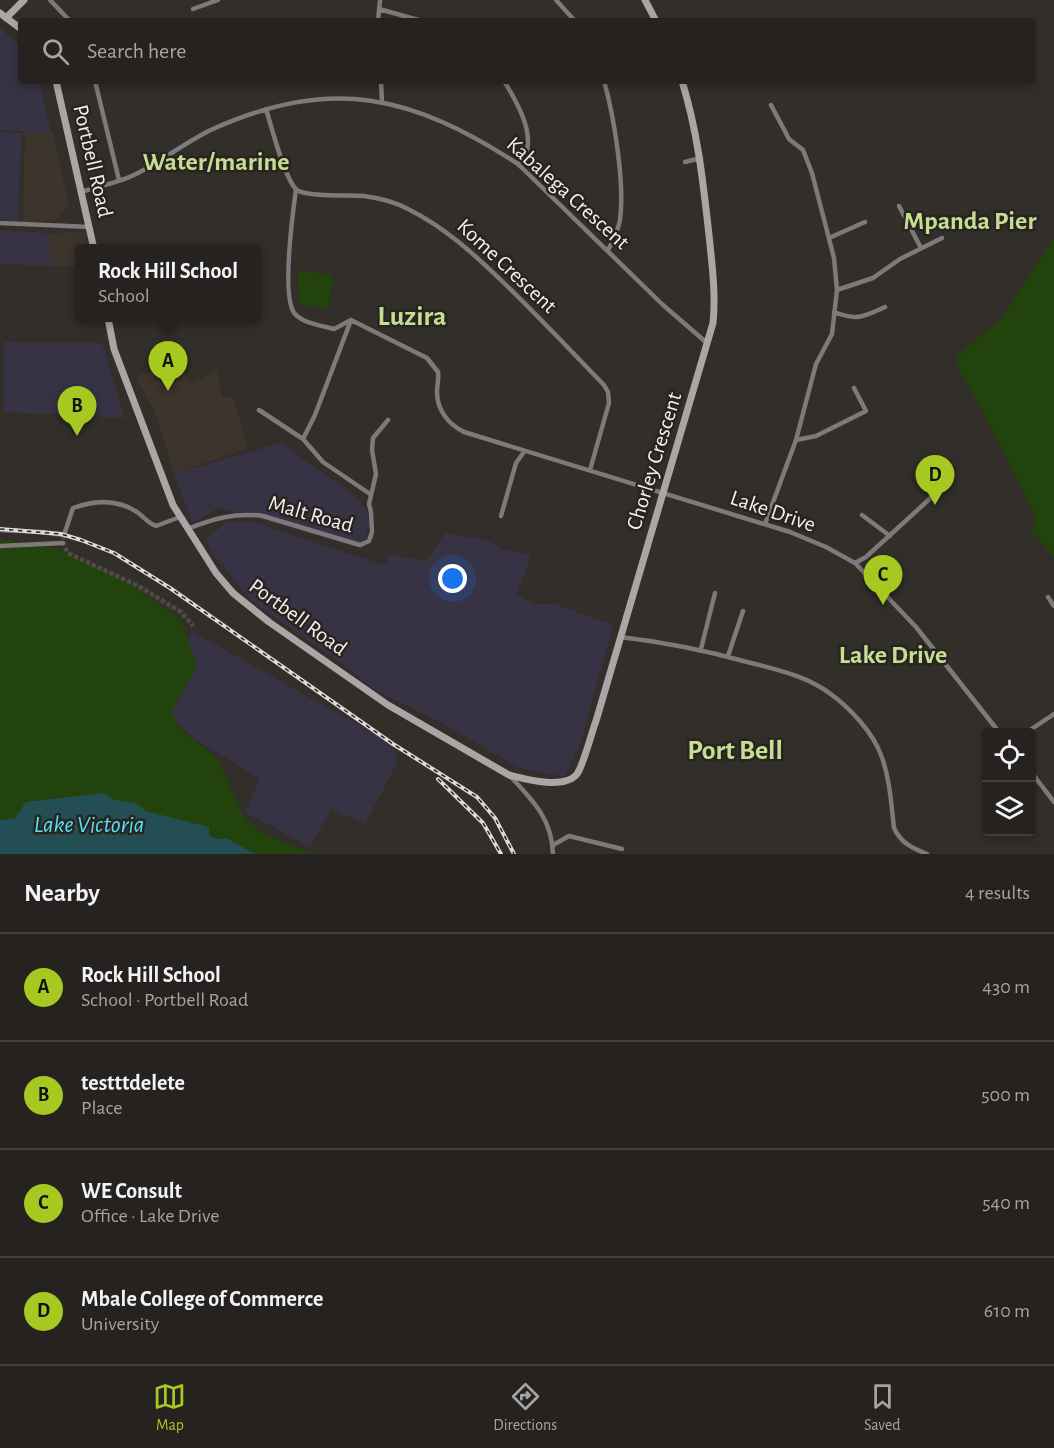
<!DOCTYPE html>
<html lang="en">
<head>
<meta charset="utf-8">
<style>
	:root { --surface:#262220; --page:#322f2d; --text:#f1f3f6; --muted:#a4a4a5; --line:#423f3e; --accent:#a6c821 }
	body { margin:0; font-family:"Alegreya Sans",sans-serif; background:var(--page); color:var(--text) }
	.controls { position:absolute; right:18px; bottom:18px; display:grid; overflow:hidden; border-radius:6px; box-shadow:0 3px 9px #0003 }
	.controls button { width:54px; height:54px; display:grid; place-items:center; padding:0; border:0; border-bottom:2px solid var(--line); background:var(--surface); color:var(--text); font:30px sans-serif }
	.you { position:absolute; left:453px; top:579px; width:21px; height:21px; margin:-15px; border:4px solid #fff; border-radius:50%; background:#1a73e8; box-shadow:0 0 0 9px #1a73e833 }
	.badge { display:grid; place-items:center; width:39px; height:39px; border-radius:50%; background:var(--accent); color:#111; font-size:20px; font-weight:700 }
	.pin { position:absolute; translate:-50% -50px; filter:drop-shadow(0 2px 3px #0008) }
	.pin::after { content:''; position:absolute; top:32px; width:21px; height:18px; background:inherit; clip-path:polygon(0 0,100% 0,50% 100%) }
	.popup { position:absolute; left:75px; top:244px; width:186px; height:78px; box-sizing:border-box; display:grid; place-content:center; border-radius:6px; background:var(--surface); filter:drop-shadow(0 2px 4px #0005); font-size:20px; white-space:nowrap; color:var(--muted) }
	.popup b { font-size:22px; color:var(--text) }
	.popup::after { content:''; position:absolute; left:50%; top:100%; margin-left:-12px; border:12px solid transparent; border-top-color:var(--surface) }
	.list { margin:0; padding:0; list-style:none }
	h2 { display:flex; justify-content:space-between; align-items:center; height:78px; margin:0; padding:0 24px; font-size:26px }
	h2 small { font-size:20px; font-weight:400; color:var(--muted) }
	.list li { display:grid; grid-template-columns:39px 1fr auto; gap:18px; align-items:center; box-sizing:border-box; height:108px; padding:0 24px; border-top:2px solid var(--line) }
	.list b { display:block; font-size:22px; white-space:nowrap }
	.list p { margin:0; font-size:20px; white-space:nowrap; color:var(--muted) }
	.list em { font-size:20px; font-style:normal; color:var(--muted) }
	.icon { flex:none; width:33px; height:33px; fill:none; stroke:currentColor; stroke-width:2; stroke-linecap:round; stroke-linejoin:round }
	.map { position:relative; flex:none; width:1054px; height:854px; overflow:hidden }
	.search { position:absolute; background:var(--surface); box-shadow:0 3px 9px #0003; left:18px; right:18px; top:18px; height:66px; display:flex; align-items:center; gap:15px; box-sizing:border-box; padding:0 21px; border-radius:6px; color:var(--muted); font-size:22px }
	.sheet { height:510px; background:var(--surface) }
	nav { display:flex; justify-content:space-around; align-items:center; box-sizing:border-box; height:84px; border-top:2px solid var(--line); background:var(--surface); font-size:16px; color:var(--muted) }
	nav a { display:grid; justify-items:center; gap:3px }
	nav .on { color:var(--accent) }
	.map>svg:first-child { display:block }
</style>
</head>
<body>
<div class="map">
<svg width="1054" height="854" viewBox="0 0 1054 854">
	<rect width="100%" height="100%" fill="#322e2a"/>
	<path fill="#3d342b" d="M25,131L53,133L69,205L56,221L23,222Z
		M86,232L87,248L80,249L79,267L50,266L49,233Z
		M174,360L190,384L217,370L222,397H233L248,448L174,474L155,412L136,377Z"/>
	<path fill="#383344" d="M0,28L21,47V81H39L51,133L0,130Z
		M0,132L22,133L17,221L0,219Z
		M0,230L49,233L50,266L0,264Z
		M4,342L102,343L125,418L4,412Z
		M281,443L358,498L371,518L363,549L220,507L193,523L174,474Z
		M227,522H253L384,565L391,554L426,562L445,533L486,540L505,550L531,555L517,595L535,604H554L613,625L582,738L565,777L520,768L436,720L374,689L352,671L255,604L215,557L206,539Z
		M193,632L393,744L397,763L365,824L331,809L310,847L245,812L260,779L195,739L147,698Z"/>
	<path fill="#22430c" d="M1054,237V558L1031,530L1036,517L983,412L956,364L959,354L1001,319Z
		M298,270L333,275L328,308L299,305Z
		M0,539L57,548L136,587L181,620L197,667L173,709L172,712L179,728L218,759L244,817L262,833L308,852L317,854H256L226,838L217,839L209,835V827L146,811L135,803L115,800L103,793L15,818L0,820Z"/>
	<path fill="#224e54" d="M103,793L115,800L135,803L146,811L209,827V835L217,839L226,838L256,854H0V820L15,818L26,802Z"/>
	<g fill="none" stroke-linecap="round" stroke-linejoin="round">
		<path stroke="#4f4b47" stroke-width="4.5" stroke-dasharray="4.5 2" stroke-linecap="butt" d="M64,535L63,543L68,553L140,587L181,612L193,626"/>
		<path stroke="#7e7a7b" stroke-width="4.5" d="M50,0L70,21
			M556,0L575,21
			M193,9L218,0
			M379,9L422,21
			M378,21L380,0
			M95,81L119,180
			M381,81L382,102
			M504,81C517,102 542,144 518,164
			M604,81C614,116 625,184 620,220C618,231 613,241 608,250
			M771,105L789,139L803,150L812,173L834,258L837,290L873,278L900,259L942,238
			M266,109C271,125 285,181 297,190C306,197 350,195 364,196C379,198 395,202 408,209C446,228 475,255 505,284C539,317 571,351 604,385L608,392L609,403L590,470
			M685,162L701,158
			M296,189C293,211 281,298 295,314C303,323 322,326 334,329L351,320L427,358L438,372C439,379 437,385 437,392C437,410 448,424 464,432L790,532L826,547L855,563L916,627L999,732
			M82,192C98,186 118,183 134,175C161,162 185,142 213,129C332,76 412,95 518,164L663,305L707,343
			M899,206L921,248
			M0,223L90,227
			M829,238L865,222
			M834,312C857,321 863,317 885,307
			M259,410L303,439L323,462L370,494
			M303,439L315,415L351,320
			M796,440L816,436L866,411L854,388
			M862,515L890,536
			M501,516L516,463L524,452
			M765,524L796,440L816,364L832,334L837,290
			M187,529C213,519 235,512 263,516L360,545L369,541L372,532L371,512L369,504L376,474L372,450L373,438L388,420
			M0,530L43,532L64,535L73,508C95,500 117,499 137,512C144,517 148,523 156,526L180,517
			M0,546L63,543
			M855,563L866,557L935,494
			M1048,597L1054,606
			M620,637C665,642 708,651 751,663C779,670 809,677 832,695C851,709 873,733 881,755C890,778 891,803 894,828C901,843 912,848 927,854
			M701,649L715,593
			M728,656L743,611
			M1027,732L1054,714
			M1032,773L1054,802
			M509,775C532,800 552,818 553,854
			M553,845L569,836L622,849"/>
		<path stroke="#aba5a6" stroke-width="7" d="M645,0L656,21
			M0,13L21,29
			M6,18L24,0
			M56,81L94,249
			M108,318L114,349L173,505L216,573L233,593L269,622L388,705L509,775C525,779 565,790 577,774C584,764 591,734 596,721L713,323C716,294 712,264 709,235C703,182 698,133 682,81"/>
		<defs>
			<path id="rail" d="M0,529L61,534L81,540L114,553L170,588L393,744L477,797L495,818L514,854
				M438,779L483,823L501,854"/>
		</defs>
		<use href="#rail" stroke="#dddad8" stroke-width="4"/>
		<use href="#rail" stroke="#282420" stroke-width="1.5" stroke-dasharray="4.5" stroke-linecap="butt"/>
	</g>
	<g text-anchor="middle" dominant-baseline="central" stroke-width="5" stroke-linejoin="round" paint-order="stroke">
		<g font-size="22" fill="#f3f0ee" stroke="#282420">
			<text transform="translate(93 161) rotate(77)">Portbell Road</text>
			<text transform="translate(568 193) rotate(42)">Kabalega Crescent</text>
			<text transform="translate(507 266) rotate(43)">Kome Crescent</text>
			<text transform="translate(654 461) rotate(-73)">Chorley Crescent</text>
			<text transform="translate(773 511) rotate(19)">Lake Drive</text>
			<text transform="translate(311 514) rotate(16)">Malt Road</text>
			<text transform="translate(298 617) rotate(36)">Portbell Road</text>
		</g>
		<g font-size="24" font-style="italic" fill="#55e3f6" stroke="#282420">
			<text x="89" y="825">Lake Victoria</text>
		</g>
		<g font-size="26" font-weight="bold" fill="#c7dd92" stroke="#282420">
			<text x="216" y="162">Water/marine</text>
			<text x="970" y="221">Mpanda Pier</text>
			<text x="893" y="655">Lake Drive</text>
		</g>
		<g font-size="28" font-weight="bold" fill="#c7dd92" stroke="#282420">
			<text x="412" y="317">Luzira</text>
			<text x="735" y="751">Port Bell</text>
		</g>
	</g>
</svg>
<div class="controls">
<button><svg class="icon" aria-label="locate" viewBox="0 0 24 24"><circle cx="12" cy="12" r="6"/><path d="M12 2v4M12 18v4M2 12h4M18 12h4"/></svg></button>
<button><svg class="icon" aria-label="layers" viewBox="0 0 24 24"><path d="M12 4l9 5-9 5-9-5zM3 14l9 5 9-5"/></svg></button>
</div>
<div class="you"></div>
<div class="pin badge" style="left:168px;top:391px">A</div>
<div class="popup"><b>Rock Hill School</b>School</div>
<div class="pin badge" style="left:77px;top:436px">B</div>
<div class="pin badge" style="left:883px;top:605px">C</div>
<div class="pin badge" style="left:935px;top:505px">D</div>
<div class="search"><svg class="icon" aria-label="search" viewBox="0 0 24 24"><circle cx="10" cy="10" r="6"/><path d="M15 15l6 6"/></svg>Search here</div>
</div>
<section class="sheet">
<h2>Nearby<small>4 results</small></h2>
<ul class="list">
<li><span class="badge">A</span><div><b>Rock Hill School</b><p>School · Portbell Road</p></div><em>430 m</em></li>
<li><span class="badge">B</span><div><b>testttdelete</b><p>Place</p></div><em>500 m</em></li>
<li><span class="badge">C</span><div><b>WE Consult</b><p>Office · Lake Drive</p></div><em>540 m</em></li>
<li><span class="badge">D</span><div><b>Mbale College of Commerce</b><p>University</p></div><em>610 m</em></li>
</ul>
</section>
<nav>
<a class="on"><svg class="icon" aria-label="map" viewBox="0 0 24 24"><path d="M3 6l6-2 6 2 6-2v14l-6 2-6-2-6 2zM9 4v14M15 6v14"/></svg>Map</a>
<a><svg class="icon" aria-label="directions" viewBox="0 0 24 24"><path d="M12 3l9 9-9 9-9-9zM9 14v-3h6M13 9l2 2-2 2"/></svg>Directions</a>
<a><svg class="icon" aria-label="saved" viewBox="0 0 24 24"><path d="M7 4h10v16l-5-4-5 4z"/></svg>Saved</a>
</nav>
</body>
</html>
